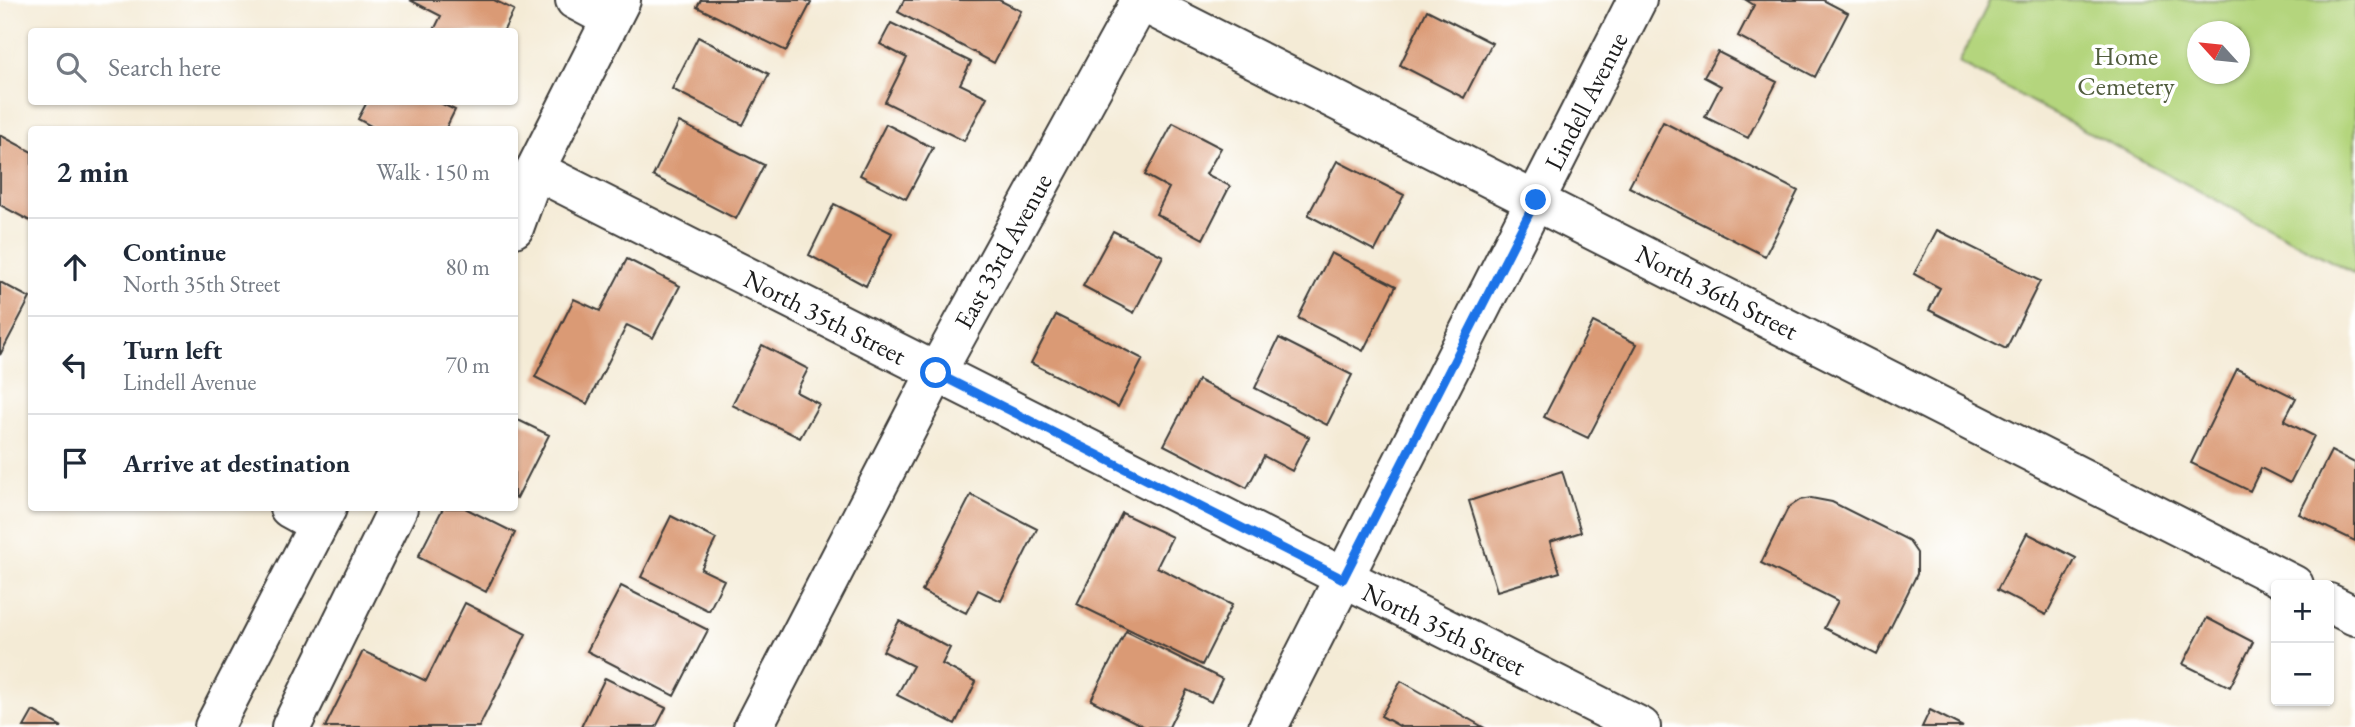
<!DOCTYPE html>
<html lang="en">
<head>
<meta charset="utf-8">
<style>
	:root { --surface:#fff; --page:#f6f6f7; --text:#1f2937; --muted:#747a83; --line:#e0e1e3 }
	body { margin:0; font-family:"EB Garamond",serif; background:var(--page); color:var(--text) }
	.controls { position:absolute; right:21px; bottom:21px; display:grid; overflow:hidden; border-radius:7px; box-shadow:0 2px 5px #0004 }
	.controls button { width:63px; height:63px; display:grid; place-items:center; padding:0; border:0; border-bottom:2px solid var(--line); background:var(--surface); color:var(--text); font:35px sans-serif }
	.compass { position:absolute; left:2187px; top:21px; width:63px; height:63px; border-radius:50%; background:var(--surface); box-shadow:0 2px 5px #0004; rotate:297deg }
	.stop { position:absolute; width:21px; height:21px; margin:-16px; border:5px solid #1a73e8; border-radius:50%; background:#fff }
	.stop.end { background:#1a73e8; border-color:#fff; box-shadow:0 2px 7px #0008 }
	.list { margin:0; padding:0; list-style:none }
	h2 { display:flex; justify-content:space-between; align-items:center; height:91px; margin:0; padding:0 28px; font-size:30px }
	h2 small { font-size:23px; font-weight:400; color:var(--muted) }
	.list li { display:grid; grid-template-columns:46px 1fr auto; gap:21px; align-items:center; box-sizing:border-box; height:98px; padding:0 28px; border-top:2px solid var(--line) }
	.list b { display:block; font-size:26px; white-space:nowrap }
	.list p { margin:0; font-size:23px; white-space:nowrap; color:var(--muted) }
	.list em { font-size:23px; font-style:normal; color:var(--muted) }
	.icon { flex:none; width:38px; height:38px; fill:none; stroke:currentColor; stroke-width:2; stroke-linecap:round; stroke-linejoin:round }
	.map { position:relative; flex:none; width:2355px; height:727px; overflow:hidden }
	.search { position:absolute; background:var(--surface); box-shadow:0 2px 5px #0004; left:28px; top:28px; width:490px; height:77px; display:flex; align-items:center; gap:18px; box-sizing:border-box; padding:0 24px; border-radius:7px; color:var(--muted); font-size:26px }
	.panel { position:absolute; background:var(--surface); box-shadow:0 2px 5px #0004; left:28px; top:126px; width:490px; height:385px; border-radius:7px }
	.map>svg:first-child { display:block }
</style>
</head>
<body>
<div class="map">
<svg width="2355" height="727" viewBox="0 0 2355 727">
	<rect width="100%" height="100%" fill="#fff"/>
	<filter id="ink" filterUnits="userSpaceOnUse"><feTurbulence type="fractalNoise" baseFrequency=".0143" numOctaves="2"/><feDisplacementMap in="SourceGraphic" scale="14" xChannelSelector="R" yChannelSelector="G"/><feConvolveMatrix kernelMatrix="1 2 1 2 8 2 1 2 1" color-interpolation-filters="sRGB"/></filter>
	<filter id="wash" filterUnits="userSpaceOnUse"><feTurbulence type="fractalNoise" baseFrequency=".00686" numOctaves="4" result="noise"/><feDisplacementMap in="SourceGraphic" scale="28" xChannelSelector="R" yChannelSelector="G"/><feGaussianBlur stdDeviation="1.57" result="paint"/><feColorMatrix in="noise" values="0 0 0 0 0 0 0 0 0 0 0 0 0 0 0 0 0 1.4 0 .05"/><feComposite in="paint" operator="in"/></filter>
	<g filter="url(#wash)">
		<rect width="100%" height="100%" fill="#f4ebd6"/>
		<path fill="#b4d57d" stroke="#68784c" stroke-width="2" fill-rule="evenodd" d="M1990,0H2355V274L1959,63ZM2198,32H2240V74H2198Z"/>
		<g id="blocks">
			<path fill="#da9a74" d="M410,0H494L514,10L503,32H433L441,16Z
				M701,0H805L811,3L786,51L697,7Z
				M904,0H999L1021,11L994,63L898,12Z
				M1746,0H1823L1848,13L1815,77L1738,36L1754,5Z
				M1427,10L1492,43L1464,98L1400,65Z
				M891,23L971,62L960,84L987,97L964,141L885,102L907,58L880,44Z
				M698,37L769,74L743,125L672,89Z
				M1718,52L1777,82L1748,138L1705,117L1721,86L1704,77Z
				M367,102H438L455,110L445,130H378L358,119Z
				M679,122L764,165L736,219L653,176Z
				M1663,122L1798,191L1765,256L1629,187Z
				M1173,123L1221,148L1206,174L1230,186L1203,239L1156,214L1169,188L1145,175Z
				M886,124L933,148L906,199L860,175Z
				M0,135L32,152V222L0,205Z
				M1337,161L1404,195L1375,251L1308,215Z
				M834,204L892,233L866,286L809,255Z
				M1937,230L2040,281L2006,349L1929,310L1940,288L1914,274Z
				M1113,231L1163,256L1134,313L1083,286Z
				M1331,253L1396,286L1363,351L1298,318Z
				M627,259L680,286L653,338L627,325L587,404L535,377L574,299L600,311Z
				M0,282L30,298L0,355Z
				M1056,315L1143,359L1118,407L1031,363Z
				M1593,322L1637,344L1588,438L1544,417Z
				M1279,338L1352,375L1327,425L1255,388Z
				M762,345L808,369L796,392L819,404L800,438L732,405Z
				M2237,369L2296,398L2284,421L2314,436L2290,483L2261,468L2250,491L2191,463Z
				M1198,380L1309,437L1292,471L1264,456L1247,488L1164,445Z
				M514,418L549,435L517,498L514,497Z
				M2331,451L2355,463V541L2299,514Z
				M1562,471L1581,532L1550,542L1560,572L1497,591L1469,501Z
				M971,495L1037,529L1001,601L978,590L966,613L922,591Z
				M1811,498L1832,502L1908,540L1917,553V574L1877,655L1824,628L1838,601L1761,563L1788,508L1800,500Z
				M443,508H465L515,533L486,592L418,557Z
				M1122,513L1172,537L1157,567L1232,605L1202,665L1077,604Z
				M671,516L716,539L701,569L724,580L709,611L641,577Z
				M2027,533L2076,558L2046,615L1997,590Z
				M621,586L708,630L674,696L587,651Z
				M465,603L526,634L479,727H325L363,651L426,681Z
				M2207,618L2253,642L2230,687L2183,664Z
				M899,621L950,648L942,664L976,682L955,724L897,695L913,666L883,651Z
				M1126,631L1222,679L1211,702L1187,690L1169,727H1145L1091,700Z
				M605,678L666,708L656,727H581Z
				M1401,681L1483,727H1401L1381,716Z
				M1930,710L1963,727H1922Z
				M33,711L62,727H24Z"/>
		</g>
	</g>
	<g filter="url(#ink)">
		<use href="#blocks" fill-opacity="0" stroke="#3c3b38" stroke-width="2"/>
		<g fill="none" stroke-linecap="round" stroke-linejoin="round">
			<defs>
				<path id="minor" d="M575,0L611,19
					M1138,0L2294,585
					M535,170L1641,727
					M289,508L318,524
					M2329,603L2355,616
					M753,727L936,373L1141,0
					M1268,727L1637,0"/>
				<path id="major" d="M514,228L535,170L621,0
					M214,727L327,508
					M291,727L398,508"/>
			</defs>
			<use href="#minor" stroke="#3c3b38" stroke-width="42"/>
			<use href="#major" stroke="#3c3b38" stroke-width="42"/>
			<use href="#minor" stroke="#fff" stroke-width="38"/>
			<use href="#major" stroke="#fff" stroke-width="38"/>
		</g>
	</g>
	<g fill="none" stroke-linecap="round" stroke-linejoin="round" filter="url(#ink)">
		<path stroke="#1a73e8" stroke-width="9" d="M936,373L1343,579L1536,200"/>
	</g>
	<g text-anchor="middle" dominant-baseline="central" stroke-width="7" stroke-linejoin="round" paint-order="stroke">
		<g font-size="26" fill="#515d3e" stroke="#fff">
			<text x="2126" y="56">Home<tspan x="2126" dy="30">Cemetery</tspan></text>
		</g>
		<g font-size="26" fill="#1c1c1c" stroke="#fff">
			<text transform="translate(1586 101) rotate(-63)">Lindell Avenue</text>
			<text transform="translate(1003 251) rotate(-61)">East 33rd Avenue</text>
			<text transform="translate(1717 292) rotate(27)">North 36th Street</text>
			<text transform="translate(825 317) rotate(27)">North 35th Street</text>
			<text transform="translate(1444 629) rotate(26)">North 35th Street</text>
		</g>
	</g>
</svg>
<div class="controls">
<button>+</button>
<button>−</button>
</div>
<svg class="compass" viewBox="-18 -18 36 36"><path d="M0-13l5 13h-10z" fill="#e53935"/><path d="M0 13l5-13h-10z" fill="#747a83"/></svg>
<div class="stop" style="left:936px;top:373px"></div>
<div class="stop end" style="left:1536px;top:200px"></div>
<div class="search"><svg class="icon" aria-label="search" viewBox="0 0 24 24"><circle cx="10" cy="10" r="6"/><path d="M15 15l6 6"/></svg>Search here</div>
<section class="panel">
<h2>2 min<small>Walk · 150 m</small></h2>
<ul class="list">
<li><svg class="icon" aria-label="ahead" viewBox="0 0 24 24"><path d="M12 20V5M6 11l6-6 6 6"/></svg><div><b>Continue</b><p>North 35th Street</p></div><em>80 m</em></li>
<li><svg class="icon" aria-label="left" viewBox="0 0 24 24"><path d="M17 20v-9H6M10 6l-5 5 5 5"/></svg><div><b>Turn left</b><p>Lindell Avenue</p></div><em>70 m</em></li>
<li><svg class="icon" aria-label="arrive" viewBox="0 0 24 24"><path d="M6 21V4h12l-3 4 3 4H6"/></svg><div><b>Arrive at destination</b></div></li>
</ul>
</section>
</div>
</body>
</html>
